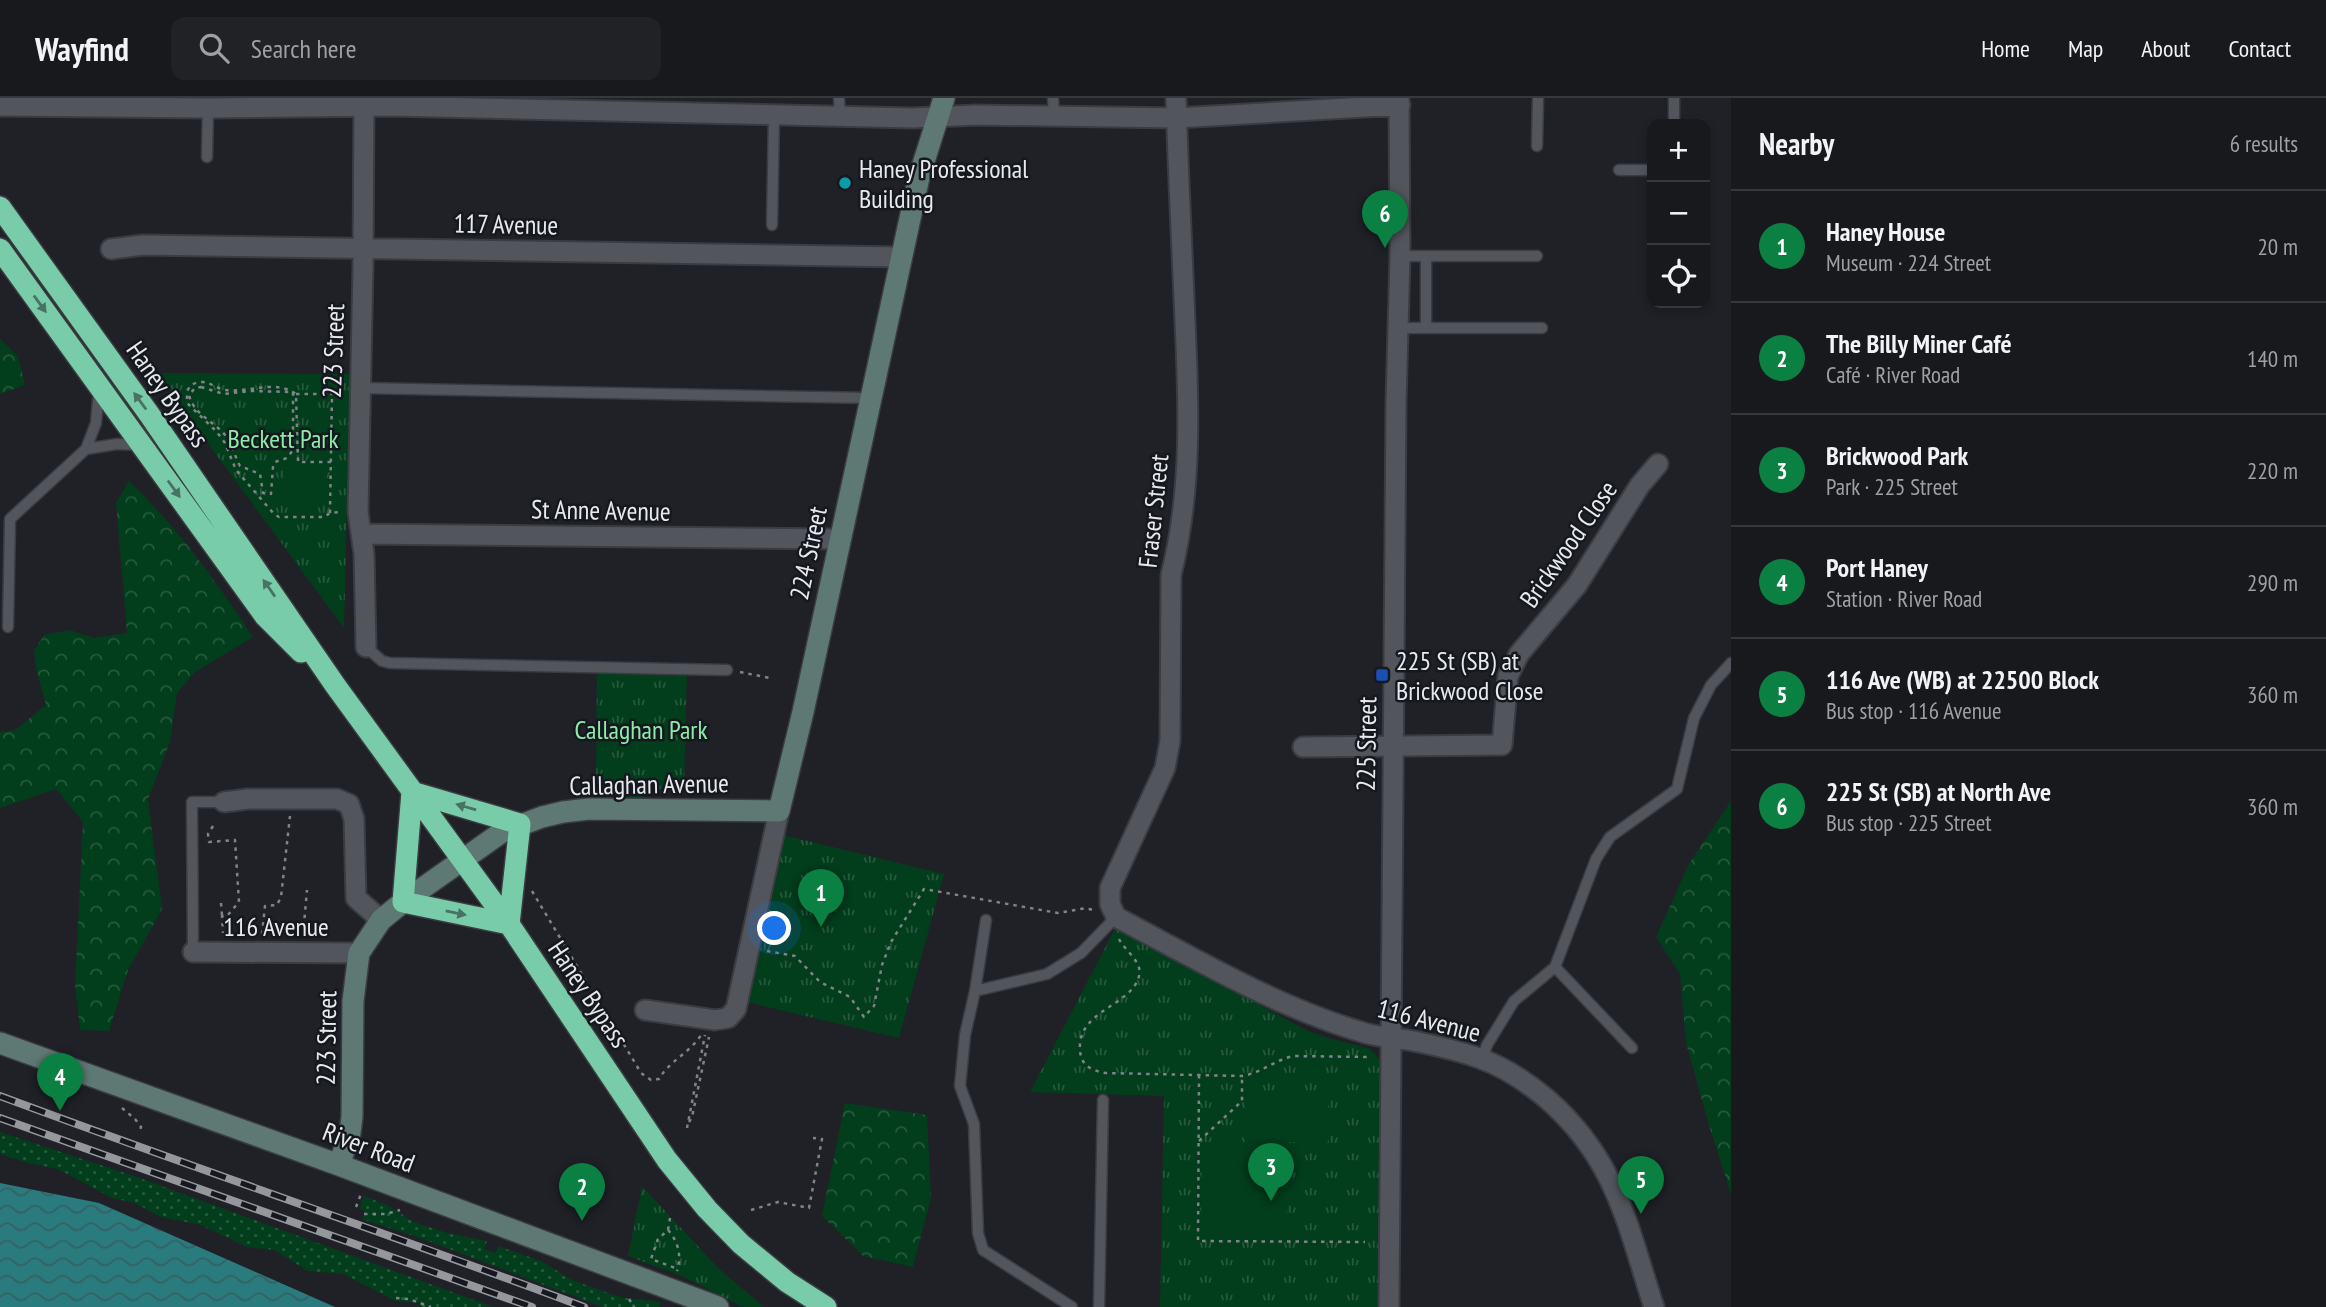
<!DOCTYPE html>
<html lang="en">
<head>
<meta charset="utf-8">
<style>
	:root { --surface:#17191d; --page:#202226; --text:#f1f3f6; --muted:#9ea0a4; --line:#36383b; --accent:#0b8043 }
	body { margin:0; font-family:"PT Sans Narrow",sans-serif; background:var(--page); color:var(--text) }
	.controls { position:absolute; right:21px; top:21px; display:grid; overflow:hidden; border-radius:14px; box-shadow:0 4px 10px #0003 }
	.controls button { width:63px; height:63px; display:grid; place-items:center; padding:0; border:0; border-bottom:2px solid var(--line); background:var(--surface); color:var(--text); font:35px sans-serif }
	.you { position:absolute; left:775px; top:831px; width:24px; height:24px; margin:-18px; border:5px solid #fff; border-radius:50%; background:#1a73e8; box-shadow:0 0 0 10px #1a73e833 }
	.badge { display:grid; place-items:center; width:46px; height:46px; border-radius:50%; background:var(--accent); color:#fff; font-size:23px; font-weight:700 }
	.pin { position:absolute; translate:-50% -58px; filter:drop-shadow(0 2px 4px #0008) }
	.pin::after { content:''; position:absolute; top:37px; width:24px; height:21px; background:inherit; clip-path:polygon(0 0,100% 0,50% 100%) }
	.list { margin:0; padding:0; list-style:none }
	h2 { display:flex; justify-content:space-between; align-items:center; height:91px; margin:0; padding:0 28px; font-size:30px }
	h2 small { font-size:23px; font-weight:400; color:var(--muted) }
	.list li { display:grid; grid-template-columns:46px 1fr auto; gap:21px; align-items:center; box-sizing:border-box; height:112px; padding:0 28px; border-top:2px solid var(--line) }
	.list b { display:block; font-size:26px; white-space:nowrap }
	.list p { margin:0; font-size:23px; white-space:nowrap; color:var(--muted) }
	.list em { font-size:23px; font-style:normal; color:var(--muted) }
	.icon { flex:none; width:38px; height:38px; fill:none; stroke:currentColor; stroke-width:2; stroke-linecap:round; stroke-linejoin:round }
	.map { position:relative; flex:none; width:1731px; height:1209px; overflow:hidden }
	header { display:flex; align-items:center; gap:42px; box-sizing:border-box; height:98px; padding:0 35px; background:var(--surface); border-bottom:2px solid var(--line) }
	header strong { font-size:33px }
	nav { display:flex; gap:38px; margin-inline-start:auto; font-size:24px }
	.search { width:490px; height:63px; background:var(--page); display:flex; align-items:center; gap:18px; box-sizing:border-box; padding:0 24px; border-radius:14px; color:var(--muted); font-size:26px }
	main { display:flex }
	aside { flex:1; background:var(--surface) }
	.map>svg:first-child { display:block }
</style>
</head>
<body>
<header>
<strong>Wayfind</strong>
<div class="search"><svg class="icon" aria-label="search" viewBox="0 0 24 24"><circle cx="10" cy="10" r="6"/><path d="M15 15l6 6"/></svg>Search here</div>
<nav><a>Home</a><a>Map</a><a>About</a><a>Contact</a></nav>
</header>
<main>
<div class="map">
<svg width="1731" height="1209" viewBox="0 0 1731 1209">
	<defs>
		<pattern id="grass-dots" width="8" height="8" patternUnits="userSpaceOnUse" patternTransform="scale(1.75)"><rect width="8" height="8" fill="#023d1c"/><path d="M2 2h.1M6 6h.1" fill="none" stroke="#27593d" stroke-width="1.8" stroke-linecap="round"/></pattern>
		<pattern id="forest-crowns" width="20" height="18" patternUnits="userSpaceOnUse" patternTransform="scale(1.75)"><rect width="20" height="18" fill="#023d1c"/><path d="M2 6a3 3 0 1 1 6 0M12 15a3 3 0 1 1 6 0" fill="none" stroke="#27593d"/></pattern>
		<pattern id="park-tufts" width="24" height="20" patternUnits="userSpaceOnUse" patternTransform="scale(1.75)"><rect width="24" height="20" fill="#023d1c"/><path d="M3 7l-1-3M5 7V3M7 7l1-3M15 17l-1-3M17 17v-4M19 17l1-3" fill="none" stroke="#27593d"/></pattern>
		<pattern id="water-waves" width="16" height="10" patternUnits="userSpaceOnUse" patternTransform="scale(1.75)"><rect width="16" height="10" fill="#297b7d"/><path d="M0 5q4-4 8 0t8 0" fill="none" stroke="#376062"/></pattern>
	</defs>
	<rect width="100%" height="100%" fill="#1f2127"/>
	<path fill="url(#grass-dots)" d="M0,1034L137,1079L493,1209H420V1205L396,1203L343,1176L308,1173L274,1152L247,1149L201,1127L161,1119L135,1105L112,1100L58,1071L28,1065L0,1056Z
		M364,1098L387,1107L414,1124L447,1135L487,1143L484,1151L496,1155L498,1148L541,1163L572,1182L611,1196L625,1200L661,1204L659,1209H602L423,1141L362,1121L365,1113L359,1110Z"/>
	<path fill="url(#forest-crowns)" d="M0,241L18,258L25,287L0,296Z
		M129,383C178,430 216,483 253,539L195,574L177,595L170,644L148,701L162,811L128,872L109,933L80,932L75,887L83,724L56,691L0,710V634L15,632L46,607L36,571L34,553L44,537L70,532L94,540L127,535L116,405Z
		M1731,703V1096L1709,1027L1686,945L1680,876L1656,839L1689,766Z
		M845,1005L927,1017L931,1099L913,1169L863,1158L822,1118Z"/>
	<path fill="url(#park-tufts)" d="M156,275L350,276L344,530Z
		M597,569L687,571L684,692L653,691L641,701L596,697Z
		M783,737L944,776L899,940L746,904Z
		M1116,829L1308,933L1328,940L1364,949L1370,951L1380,962V1209H1160L1164,998L1030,994Z
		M642,1088L719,1171L764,1209H743L684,1179L628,1158Z"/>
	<path fill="#023d1c" d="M285,367L325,368L324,403H285Z
		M1245,997H1328V1044H1287L1286,1137L1201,1136L1202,1044H1245Z"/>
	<path fill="url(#water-waves)" d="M0,1085L99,1105L335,1209H0Z"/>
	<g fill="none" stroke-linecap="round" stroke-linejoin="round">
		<defs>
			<path id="lane" d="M839,0L840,17
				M1053,0L1054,19
				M1674,26V0
				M1537,48L1538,0
				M207,59L208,10
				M1619,72H1652
				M772,127L774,17
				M1400,158H1537
				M1426,158V230
				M1398,230H1542
				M360,290L870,300
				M86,351L117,346L141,347
				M8,529L10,421L86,351L96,325L99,292
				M366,549L382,563L390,565L727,572
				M193,854L192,704H224
				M1555,869L1632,950
				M975,893L986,822
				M1482,961L1487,947L1514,903L1555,869L1596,761L1610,739L1677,691L1694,620L1711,587L1731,565
				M1072,1209L983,1152L978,1135L974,1026L960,988L965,937L975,893L1047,876L1081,855L1116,819
				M1099,1209L1103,1002"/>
			<path id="street" d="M364,0L363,168L358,414L364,456L366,549
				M1176,0C1178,74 1182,149 1185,223C1189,308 1192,394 1171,477L1170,643L1165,670L1110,790V806L1116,819C1196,861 1278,910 1365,935C1382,940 1401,940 1418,944C1438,948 1459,953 1479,960C1504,969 1527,984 1547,1001C1616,1061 1627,1126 1654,1209
				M0,8L208,10L391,8L913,20L976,17L1176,20L1400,7
				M111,151L143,147L901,159
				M362,436L839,441
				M1303,649L1502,647L1508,578L1519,556L1577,487L1640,387L1658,366
				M224,704L248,701H337L349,706L354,721L356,800L381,822
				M193,854L359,855
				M645,912L715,922L728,920L736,911L779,713
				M1389,1209L1396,305L1400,158L1399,0"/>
			<path id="secondary" d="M0,945L339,1067L718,1209
				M339,1067L350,1035L352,1019L353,903L359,855L381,822L403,804L502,734L542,719L563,714L589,711L779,713L803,614L919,79L944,0"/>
			<path id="highway" d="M0,109L149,316L335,587L509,826L667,1062L707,1111L741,1146L787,1184L826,1209
				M0,151L265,518L301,554
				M412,694L403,804L509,826
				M412,694L520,726L509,826"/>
		</defs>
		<use href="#lane" stroke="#3a3c41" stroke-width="13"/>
		<use href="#street" stroke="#3a3c41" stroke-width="23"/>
		<use href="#secondary" stroke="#3a3c41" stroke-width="24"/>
		<use href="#highway" stroke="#3a3c41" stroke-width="24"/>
		<path stroke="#818388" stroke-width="2.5" stroke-dasharray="3.5 5" stroke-linecap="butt" d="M201,289L224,296L250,293L293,294V352L287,360L275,364L273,369L271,396L263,395L260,376L240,368C235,359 233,349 228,341C217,324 194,318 189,297L195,290Z
			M296,296H342
			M331,364H298L296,296C275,281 249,295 226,292C216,291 210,283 200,284C193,285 190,288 187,293V305L216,333L225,345L236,372L274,416L279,419H324L330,415L340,414
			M330,415L332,296
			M740,574L770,580
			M213,728L208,736L209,744L235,742L239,804L227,818H222L223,835
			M532,793L641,975L651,982L659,981C670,962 690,955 701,937
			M221,805L222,818
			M262,836L265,808L277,807L281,799L290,718
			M303,837L307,792
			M1119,841C1125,853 1143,864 1139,878C1132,908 1077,912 1080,952C1081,968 1091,972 1105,975L1242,978C1261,975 1275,962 1293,958L1369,959
			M767,853L795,858L820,884L850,899L864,919L874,908L882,867L891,844L924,791L1058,815L1086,810L1093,812
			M1199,977L1198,1143L1365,1144
			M122,1010L135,1021L141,1029L140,1032
			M689,1024L692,1019L709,939
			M687,1030L705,937
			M1199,1043L1242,1003V978
			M356,1109L361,1096
			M751,1112L778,1104L809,1110L822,1041L813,1040
			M364,1116H386L400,1112
			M670,1120L668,1132L658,1141L651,1161L678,1171
			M668,1132C678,1143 682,1158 677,1173
			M396,1200L409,1201L431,1209
			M629,1201L634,1209"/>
		<use href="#lane" stroke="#52555c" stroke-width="10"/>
		<use href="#street" stroke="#52555c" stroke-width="19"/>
		<use href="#secondary" stroke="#5e7973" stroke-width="21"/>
		<use href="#highway" stroke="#79cca9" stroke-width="21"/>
		<defs>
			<path id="rail" d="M0,998C194,1070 390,1136 584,1209
				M0,1020L532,1209"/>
		</defs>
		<use href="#rail" stroke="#95979c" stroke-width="8"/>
		<use href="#rail" stroke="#15181e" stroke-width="5" stroke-dasharray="16" stroke-linecap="butt"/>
	</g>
	<defs><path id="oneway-solid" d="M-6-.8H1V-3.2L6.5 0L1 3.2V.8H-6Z" transform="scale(1.75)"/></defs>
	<g fill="#477264">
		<use href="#oneway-solid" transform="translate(40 206) rotate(54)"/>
		<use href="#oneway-solid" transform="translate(140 303) rotate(-126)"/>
		<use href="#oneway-solid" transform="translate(174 391) rotate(54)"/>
		<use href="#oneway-solid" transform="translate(269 490) rotate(-125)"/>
		<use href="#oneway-solid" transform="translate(466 709) rotate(-164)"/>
		<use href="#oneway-solid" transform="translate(456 815) rotate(12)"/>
	</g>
	<circle fill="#0f9aa8" stroke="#15181e" stroke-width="2.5" cx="845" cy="85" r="7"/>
	<rect fill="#1a4fb4" stroke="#15181e" stroke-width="2.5" x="1375" y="570" width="14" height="14" rx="3.5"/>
	<g text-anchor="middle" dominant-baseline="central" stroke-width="5" stroke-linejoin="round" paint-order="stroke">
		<g font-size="26" fill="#e7e9ed" stroke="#15181e" text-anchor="start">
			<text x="859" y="70">Haney Professional<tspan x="859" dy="30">Building</tspan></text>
			<text x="1396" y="562">225 St (SB) at<tspan x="1396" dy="30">Brickwood Close</tspan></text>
		</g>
		<g font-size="26" fill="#e7e9ed" stroke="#15181e">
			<text transform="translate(506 126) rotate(1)">117 Avenue</text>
			<text transform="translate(333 253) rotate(-88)">223 Street</text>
			<text transform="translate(168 296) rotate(55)">Haney Bypass</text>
			<text transform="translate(601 412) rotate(1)">St Anne Avenue</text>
			<text transform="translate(1153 413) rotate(-84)">Fraser Street</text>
			<text transform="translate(1568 446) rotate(-55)">Brickwood Close</text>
			<text transform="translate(808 455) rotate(-78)">224 Street</text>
			<text transform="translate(1366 646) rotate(-89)">225 Street</text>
			<text transform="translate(649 686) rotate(-1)">Callaghan Avenue</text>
			<text x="276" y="828">116 Avenue</text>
			<text transform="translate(589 896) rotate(56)">Haney Bypass</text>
			<text transform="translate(1429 922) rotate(14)">116 Avenue</text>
			<text transform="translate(326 940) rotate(-89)">223 Street</text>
			<text transform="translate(369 1049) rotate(21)">River Road</text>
		</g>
		<g font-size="26" fill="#8eeaa9" stroke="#15181e">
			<text x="283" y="340">Beckett Park</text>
			<text x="641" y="631">Callaghan Park</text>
		</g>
	</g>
</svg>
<div class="controls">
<button>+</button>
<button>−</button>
<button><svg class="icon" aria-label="locate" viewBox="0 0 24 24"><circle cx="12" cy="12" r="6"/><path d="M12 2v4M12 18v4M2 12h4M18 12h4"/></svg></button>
</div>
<div class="you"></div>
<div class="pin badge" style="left:821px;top:829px">1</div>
<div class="pin badge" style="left:582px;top:1123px">2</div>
<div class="pin badge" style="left:1271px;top:1103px">3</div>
<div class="pin badge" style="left:60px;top:1013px">4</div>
<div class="pin badge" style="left:1641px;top:1116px">5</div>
<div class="pin badge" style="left:1385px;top:150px">6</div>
</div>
<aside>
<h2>Nearby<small>6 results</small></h2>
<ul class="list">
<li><span class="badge">1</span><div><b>Haney House</b><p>Museum · 224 Street</p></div><em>20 m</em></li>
<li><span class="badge">2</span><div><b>The Billy Miner Café</b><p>Café · River Road</p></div><em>140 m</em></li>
<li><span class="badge">3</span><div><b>Brickwood Park</b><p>Park · 225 Street</p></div><em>220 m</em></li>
<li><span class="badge">4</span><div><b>Port Haney</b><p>Station · River Road</p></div><em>290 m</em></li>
<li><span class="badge">5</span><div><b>116 Ave (WB) at 22500 Block</b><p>Bus stop · 116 Avenue</p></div><em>360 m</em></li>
<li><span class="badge">6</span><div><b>225 St (SB) at North Ave</b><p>Bus stop · 225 Street</p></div><em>360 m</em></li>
</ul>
</aside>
</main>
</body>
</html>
